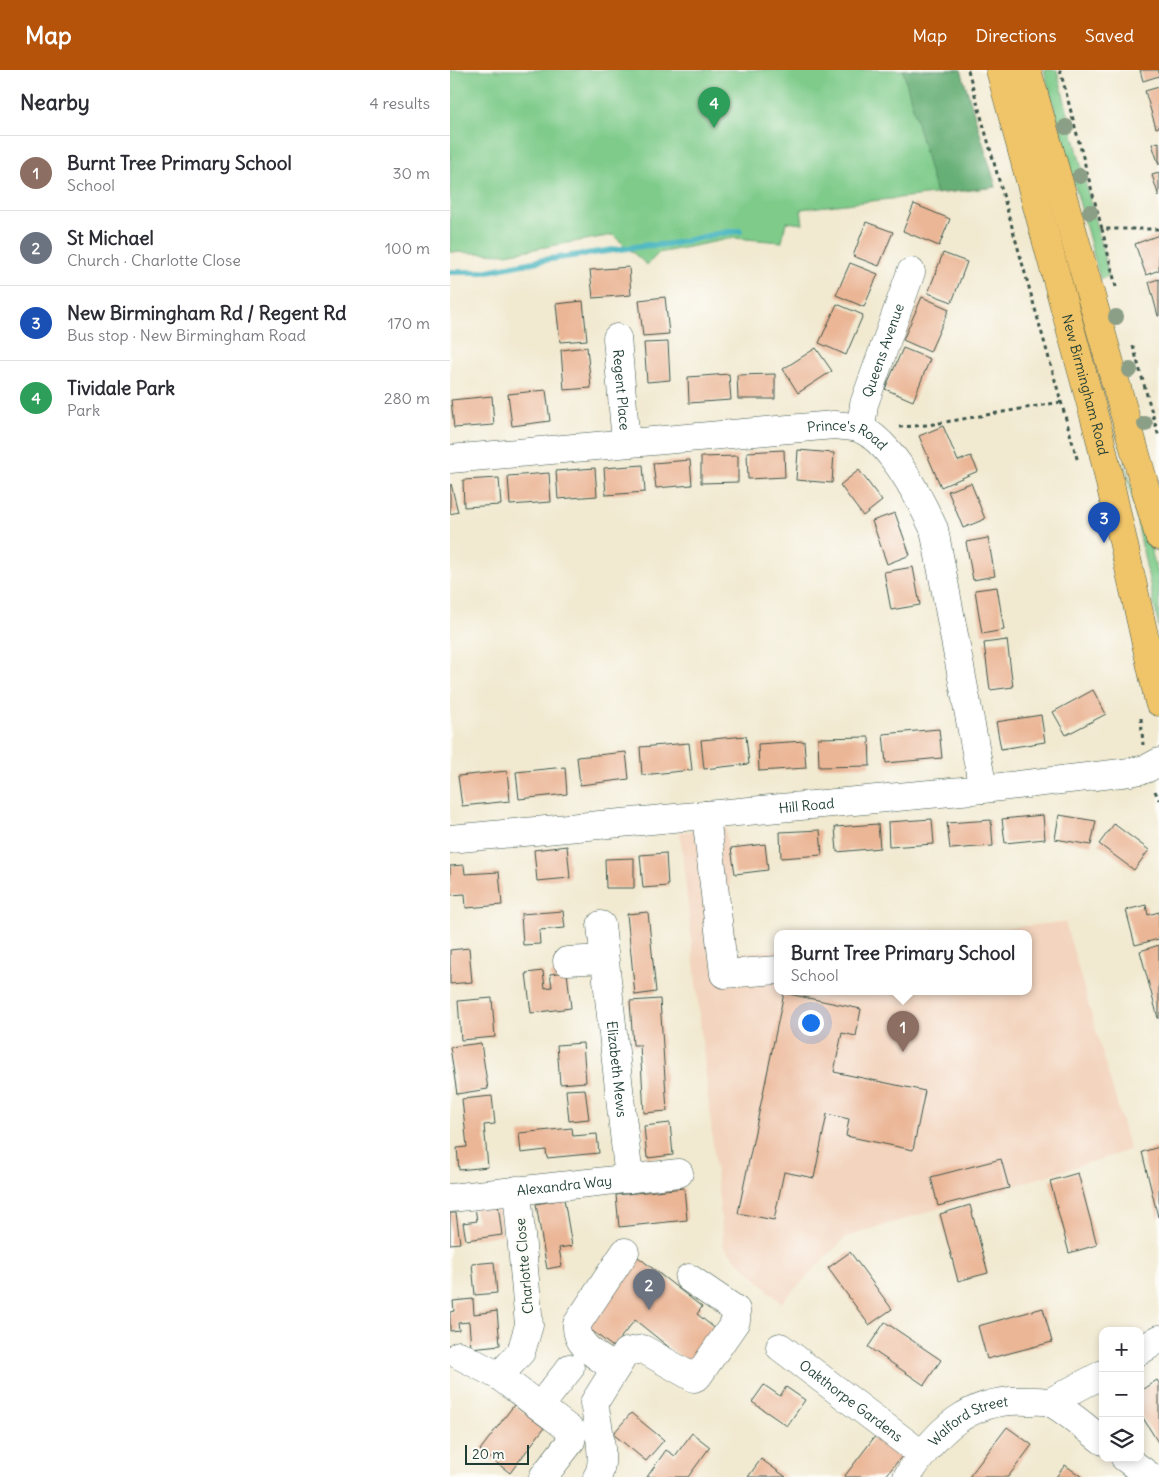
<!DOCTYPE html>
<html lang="en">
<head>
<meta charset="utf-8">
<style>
	:root { --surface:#fff; --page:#f2f2f3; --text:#2b2b33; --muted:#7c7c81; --line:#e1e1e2; --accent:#b45309 }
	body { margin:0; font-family:Delius,sans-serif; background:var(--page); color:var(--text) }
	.controls { position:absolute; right:15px; bottom:15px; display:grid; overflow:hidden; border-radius:10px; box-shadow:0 2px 8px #0003 }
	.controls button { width:45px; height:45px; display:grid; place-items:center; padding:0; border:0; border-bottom:1px solid var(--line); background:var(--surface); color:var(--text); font:25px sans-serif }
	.scale { position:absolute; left:15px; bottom:12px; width:64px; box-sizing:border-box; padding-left:5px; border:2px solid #1f3d34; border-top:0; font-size:14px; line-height:18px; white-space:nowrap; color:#1f3d34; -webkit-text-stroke:4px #fdfcf7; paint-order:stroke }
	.you { position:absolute; left:360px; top:952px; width:18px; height:18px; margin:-12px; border:4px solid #fff; border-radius:50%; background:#1a73e8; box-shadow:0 0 0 8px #1a73e833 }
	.badge { display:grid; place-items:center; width:32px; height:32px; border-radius:50%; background:var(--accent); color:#fff; font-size:16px; font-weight:700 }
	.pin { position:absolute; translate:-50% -41px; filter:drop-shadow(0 1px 2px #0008) }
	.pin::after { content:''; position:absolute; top:26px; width:18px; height:15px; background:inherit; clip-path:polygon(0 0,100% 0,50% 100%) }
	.popup { position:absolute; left:324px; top:860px; width:258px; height:65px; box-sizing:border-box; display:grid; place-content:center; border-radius:10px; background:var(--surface); filter:drop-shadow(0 1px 4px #0005); font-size:16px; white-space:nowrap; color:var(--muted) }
	.popup b { font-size:19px; color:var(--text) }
	.popup::after { content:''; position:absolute; left:50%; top:100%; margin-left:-10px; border:10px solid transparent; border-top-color:var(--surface) }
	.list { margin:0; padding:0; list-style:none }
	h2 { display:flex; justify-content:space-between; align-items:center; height:65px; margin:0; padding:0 20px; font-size:21px }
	h2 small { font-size:16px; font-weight:400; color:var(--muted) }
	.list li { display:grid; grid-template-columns:32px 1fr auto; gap:15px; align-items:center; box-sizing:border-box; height:75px; padding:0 20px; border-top:1px solid var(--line) }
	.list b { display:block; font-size:19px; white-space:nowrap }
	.list p { margin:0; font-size:16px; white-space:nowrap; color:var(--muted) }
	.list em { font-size:16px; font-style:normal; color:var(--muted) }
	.icon { flex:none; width:28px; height:28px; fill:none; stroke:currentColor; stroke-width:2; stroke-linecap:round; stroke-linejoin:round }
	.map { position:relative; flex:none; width:709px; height:1407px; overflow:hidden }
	header { display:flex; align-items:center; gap:30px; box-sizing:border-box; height:70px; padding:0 25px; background:var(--accent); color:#fff }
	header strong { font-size:24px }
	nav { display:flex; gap:28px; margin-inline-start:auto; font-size:18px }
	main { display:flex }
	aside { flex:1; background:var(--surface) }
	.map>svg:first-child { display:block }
</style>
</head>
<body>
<header>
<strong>Map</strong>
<nav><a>Map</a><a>Directions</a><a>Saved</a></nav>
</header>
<main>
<aside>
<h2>Nearby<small>4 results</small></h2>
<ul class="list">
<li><span class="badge" style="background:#8d6e63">1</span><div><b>Burnt Tree Primary School</b><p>School</p></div><em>30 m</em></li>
<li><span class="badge" style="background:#6b7280">2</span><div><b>St Michael</b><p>Church · Charlotte Close</p></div><em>100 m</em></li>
<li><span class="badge" style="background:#1a4fb4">3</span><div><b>New Birmingham Rd / Regent Rd</b><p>Bus stop · New Birmingham Road</p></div><em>170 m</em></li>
<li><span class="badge" style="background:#2e9e5b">4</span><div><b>Tividale Park</b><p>Park</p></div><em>280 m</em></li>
</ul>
</aside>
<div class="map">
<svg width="709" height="1407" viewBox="0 0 709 1407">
	<rect width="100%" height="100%" fill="#fdfcf7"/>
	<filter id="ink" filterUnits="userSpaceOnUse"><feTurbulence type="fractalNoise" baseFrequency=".02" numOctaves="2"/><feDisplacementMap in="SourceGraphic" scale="10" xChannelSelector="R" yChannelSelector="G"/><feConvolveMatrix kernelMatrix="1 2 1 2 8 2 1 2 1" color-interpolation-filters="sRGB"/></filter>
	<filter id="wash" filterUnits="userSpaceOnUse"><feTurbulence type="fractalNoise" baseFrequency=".0096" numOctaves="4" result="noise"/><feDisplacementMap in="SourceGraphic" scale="20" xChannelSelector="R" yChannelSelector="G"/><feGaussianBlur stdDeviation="1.12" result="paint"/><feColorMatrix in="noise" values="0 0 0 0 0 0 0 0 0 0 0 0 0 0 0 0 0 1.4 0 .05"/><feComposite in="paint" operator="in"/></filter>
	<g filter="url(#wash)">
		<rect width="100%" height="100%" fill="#f1e9d0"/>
		<path fill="#f3d4be" d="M276,758L285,883L328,880V921H578V863H508L615,852L680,1080L396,1167L331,1233L274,1177L230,762Z"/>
		<path fill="#7ecb8a" stroke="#4e845f" d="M0,0H511L546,117L351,139L353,154L336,152L332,172L283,168L209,183L197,195L163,165L56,184L0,182Z
			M594,0H607L659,206L650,209Z
			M674,389L709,507V558Z"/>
		<path fill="#66af76" stroke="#427655" d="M453,0H511L546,117L486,124Z"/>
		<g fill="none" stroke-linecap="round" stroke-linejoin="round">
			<path stroke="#47b5c0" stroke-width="6" d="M0,202H33L93,190L199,175C229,177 259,162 290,161"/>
		</g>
		<g id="blocks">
			<path fill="#ebb696" d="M690,0H709V6L693,11Z
				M709,17V57L706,58L695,21Z
				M709,72V95L702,74Z
				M709,103V127L702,105Z
				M464,134L500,149L489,176L453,161Z
				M416,152L443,162L429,196L403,186Z
				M709,165V200L696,205L685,174Z
				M493,183L517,192L502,232L478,223Z
				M400,193L428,204L414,237L386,225Z
				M179,197L181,225L143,228L140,200Z
				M709,209V246H708L699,212Z
				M215,227L219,264L193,266L189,230Z
				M472,227L499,239L480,282L453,270Z
				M133,231L137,270L110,272L106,234Z
				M387,234L413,245L396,285L369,273Z
				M218,272L220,310L197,312L194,273Z
				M137,277L141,318L114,320L111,280Z
				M366,278L382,301L348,323L333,299Z
				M453,278L480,289L463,331L435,319Z
				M279,304L281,330L239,333L238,307Z
				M325,304V329H288L287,305Z
				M96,320L100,351L62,356L58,324Z
				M42,326L44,355L4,358L1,330Z
				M493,356L508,391L521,386L528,401L491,417L469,366Z
				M334,380L335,407L298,409L297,382Z
				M348,380L384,383L382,413L346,410Z
				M288,386V412L251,413V387Z
				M240,390L242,415L206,418L203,393Z
				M193,395L195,422L156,425L154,398Z
				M145,398L147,426L108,429L106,401Z
				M409,400L432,431L413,446L390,415Z
				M99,403L101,432L60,435L58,406Z
				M49,408L51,435L14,437L13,410Z
				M521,413L535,449L513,458L498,421Z
				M1,414L8,442L0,444V415Z
				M445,443L460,485L437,494L422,451Z
				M538,468L545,506L523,510L516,472Z
				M463,497L470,535L441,540L434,502Z
				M547,517L554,560L532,564L525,520Z
				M557,570L563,617L540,620L534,573Z
				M643,620L656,644L616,665L603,642Z
				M591,645L595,672L551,679L546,652Z
				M489,659L492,688L436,693L433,664Z
				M296,666L299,694L254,699L251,670Z
				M419,667L420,696L369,697L368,668Z
				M354,671L356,698L309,701L308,674Z
				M239,673L242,700L192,705L190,677Z
				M176,682L179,709L130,715L127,687Z
				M115,697L117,724L69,729L66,702Z
				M57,701L60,731L12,736L8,706Z
				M593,745L595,769L555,773L552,749Z
				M609,745L646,751L641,775L605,769Z
				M482,749L484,774L439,777L438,752Z
				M541,750L543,776L500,779L497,753Z
				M428,754L430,778L387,782L385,757Z
				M664,754L699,780L684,800L649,774Z
				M370,760L372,785L331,788L330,762Z
				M315,774L318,800L285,804L281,778Z
				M117,776L120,808L87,811L84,780Z
				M216,783L218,816L193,818L190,785Z
				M184,788V818H156L155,789Z
				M14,795L15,804L49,802L52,835L16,838L15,824L0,825V796Z
				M696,835L698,845L709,842V869L685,875L676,840Z
				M113,841L115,858L89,860L90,874L73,875L71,844Z
				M198,842L206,922L185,925L177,844Z
				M709,875V948H708L690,881Z
				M19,878L22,912L0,914V880Z
				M93,901L95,918L102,917L100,904L117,902L121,938L81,943L76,903Z
				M334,923L411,939L406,966L392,963L384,1002L475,1021L463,1080L396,1066L399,1049L377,1044L364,1108L334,1102L324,1150L288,1143Z
				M42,928L45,967L11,970L8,931Z
				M210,929L217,1041L194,1043L190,975H183L180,931Z
				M31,973L38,1019L7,1024L0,977Z
				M133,973L136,1012L110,1014L107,975Z
				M135,1019L139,1049L119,1051L116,1020Z
				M42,1026L45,1054L34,1055L38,1097L9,1100L7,1078L17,1077L12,1029Z
				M220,1053L223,1085L197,1088L194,1056Z
				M122,1058L123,1066L147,1064L149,1083L97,1088L96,1080L71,1083L69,1063Z
				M709,1077V1147H708L692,1082Z
				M551,1089L559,1118L488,1136L481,1107Z
				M628,1103L647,1175L619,1183L600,1111Z
				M234,1118L237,1150L169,1157L166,1125Z
				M114,1129L122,1176L109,1178L112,1196L97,1199L86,1134Z
				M48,1134L52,1165L16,1170L13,1153L27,1151L25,1137Z
				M520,1135L538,1203L508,1211L490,1144Z
				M0,1143H6L10,1173L0,1174Z
				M400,1182L442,1239L419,1255L378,1198Z
				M188,1187L252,1237L247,1244L273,1265L246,1299L185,1250L163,1277L137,1257Z
				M44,1192L47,1223L25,1225L22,1194Z
				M23,1229L24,1244L47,1241L50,1275L21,1278L19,1252L8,1253L9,1260L0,1261V1242L4,1241L3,1231Z
				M593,1238L602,1272L537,1289L528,1256Z
				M435,1252L491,1290L474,1315L418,1277Z
				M707,1310L709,1313V1374L690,1343V1321Z
				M314,1315L330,1326L336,1317L355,1330L337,1356L302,1332Z
				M64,1335L94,1358L60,1403L30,1380Z
				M181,1343L214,1370L196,1391L163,1364Z
				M557,1357L582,1375L558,1407H519Z
				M242,1363L260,1377L238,1407H197L216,1380L225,1386Z
				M426,1365L452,1386L435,1407H394Z
				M311,1389L336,1407H298Z
				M615,1395L632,1407H606Z"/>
		</g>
	</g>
	<g filter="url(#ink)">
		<use href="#blocks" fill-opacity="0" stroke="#3e574b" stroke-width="1"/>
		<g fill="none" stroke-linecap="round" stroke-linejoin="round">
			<defs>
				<g id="minor">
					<path id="s1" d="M167,268L176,373"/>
					<path id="s2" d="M411,359L414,334L461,202"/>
					<path id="s3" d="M0,389L384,355C392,356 404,356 411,359C443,374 470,429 484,459L533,719"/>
					<path d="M256,745L274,904L328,900"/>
					<path id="s4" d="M0,769L533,719L680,702L696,699L709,692"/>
					<path id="s5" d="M151,855L179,1109"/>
					<path d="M117,891L154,889"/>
					<path id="s6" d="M0,1128L229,1103"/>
					<path id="s7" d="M330,1277L471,1384"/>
					<path d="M690,1281L709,1269"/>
					<path d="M9,1285L49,1306L71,1282L79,1255L67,1120"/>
					<path d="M164,1298C148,1286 125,1276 127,1254L175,1182"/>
					<path d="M49,1306L123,1362L121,1371L93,1407"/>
					<path d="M600,1332L653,1304"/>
					<path d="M90,1336L120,1298"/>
					<path d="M675,1388L701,1407"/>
					<path d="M147,1407C157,1393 147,1350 144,1333L176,1282L193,1279L244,1308L248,1306L286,1251V1240L239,1208"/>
					<path id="s8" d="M457,1407C486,1361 520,1327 578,1331C585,1331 595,1330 601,1333C613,1338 641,1362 653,1371"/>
				</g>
				<g id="highway">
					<path id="s9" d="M550,0L649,364L709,632"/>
					<path d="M577,0L709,466"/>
				</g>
			</defs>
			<use href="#minor" stroke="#3e574b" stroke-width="29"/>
			<use href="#highway" stroke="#3e574b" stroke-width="29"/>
			<path stroke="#3e574b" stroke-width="3" stroke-dasharray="4 4" stroke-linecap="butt" d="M518,0L628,392
				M610,0L652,159
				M666,217L652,159H709
				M683,276L709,367
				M449,357L478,355L611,332
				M691,648L693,675
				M705,721L709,730"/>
			<use href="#minor" stroke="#fff" stroke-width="28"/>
			<use href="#highway" stroke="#f0c469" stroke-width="28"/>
		</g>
		<g fill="#8b9e86">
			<circle cx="616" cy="57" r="8"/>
			<circle cx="630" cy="106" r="8"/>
			<circle cx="640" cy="142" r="8"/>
			<circle cx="666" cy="247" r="8"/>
			<circle cx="680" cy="300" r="8"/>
			<circle cx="695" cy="354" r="8"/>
		</g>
	</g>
	<g text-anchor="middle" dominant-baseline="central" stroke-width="4.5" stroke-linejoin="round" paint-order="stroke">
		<g font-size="14" fill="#1f3d34" stroke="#fdfcf7">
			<text stroke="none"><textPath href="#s2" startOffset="82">Queens Avenue</textPath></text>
			<text stroke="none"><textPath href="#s9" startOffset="326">New Birmingham Road</textPath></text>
			<text stroke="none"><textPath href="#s1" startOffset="52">Regent Place</textPath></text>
			<text stroke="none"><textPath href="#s3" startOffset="401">Prince's Road</textPath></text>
			<text stroke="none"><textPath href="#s4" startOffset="358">Hill Road</textPath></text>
			<text stroke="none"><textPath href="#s5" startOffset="145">Elizabeth Mews</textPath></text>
			<text stroke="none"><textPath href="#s6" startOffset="115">Alexandra Way</textPath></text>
			<text transform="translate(74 1196) rotate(-95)">Charlotte Close</text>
			<text stroke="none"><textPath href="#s7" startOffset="89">Oakthorpe Gardens</textPath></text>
			<text stroke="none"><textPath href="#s8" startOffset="86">Walford Street</textPath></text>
		</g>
	</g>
</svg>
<div class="controls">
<button>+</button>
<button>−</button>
<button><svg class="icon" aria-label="layers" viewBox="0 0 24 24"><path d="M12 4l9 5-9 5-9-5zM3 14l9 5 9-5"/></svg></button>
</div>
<div class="scale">20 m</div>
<div class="you"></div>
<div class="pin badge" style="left:453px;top:982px;background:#8d6e63">1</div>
<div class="popup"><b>Burnt Tree Primary School</b>School</div>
<div class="pin badge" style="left:199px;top:1240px;background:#6b7280">2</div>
<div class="pin badge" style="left:654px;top:473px;background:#1a4fb4">3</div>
<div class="pin badge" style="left:264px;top:58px;background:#2e9e5b">4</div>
</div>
</main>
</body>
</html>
